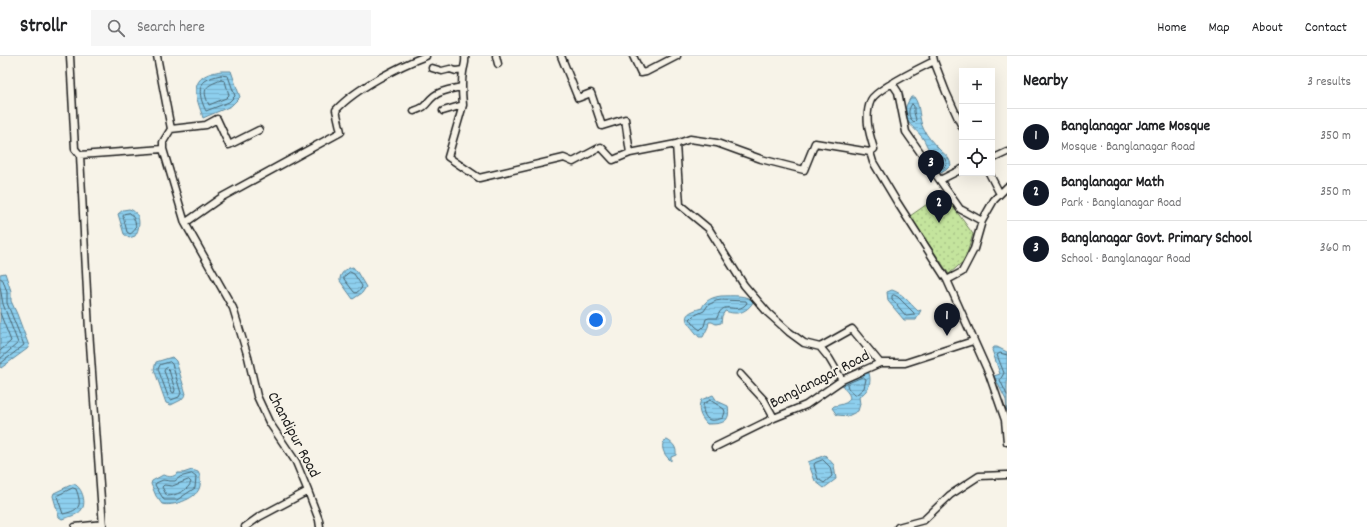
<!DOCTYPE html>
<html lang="en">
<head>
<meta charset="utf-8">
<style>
	:root { --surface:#fff; --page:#f6f6f6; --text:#202124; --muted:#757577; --line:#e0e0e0; --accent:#111827 }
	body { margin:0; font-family:Dekko,sans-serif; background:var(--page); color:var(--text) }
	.controls { position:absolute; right:12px; top:12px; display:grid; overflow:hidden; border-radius:0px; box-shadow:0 4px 16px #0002 }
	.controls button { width:36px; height:36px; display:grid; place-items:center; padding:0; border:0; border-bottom:1px solid var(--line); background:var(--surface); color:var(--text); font:20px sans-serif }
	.you { position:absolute; left:596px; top:264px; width:14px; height:14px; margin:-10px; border:3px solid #fff; border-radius:50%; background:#1a73e8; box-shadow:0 0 0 6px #1a73e833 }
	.badge { display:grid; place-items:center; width:26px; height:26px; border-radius:50%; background:var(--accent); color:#fff; font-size:13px; font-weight:700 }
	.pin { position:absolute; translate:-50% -33px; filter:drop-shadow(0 1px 2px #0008) }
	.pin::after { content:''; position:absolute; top:21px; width:14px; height:12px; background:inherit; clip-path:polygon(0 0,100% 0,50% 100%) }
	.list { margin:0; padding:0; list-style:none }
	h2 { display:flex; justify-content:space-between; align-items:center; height:52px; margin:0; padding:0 16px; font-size:17px }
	h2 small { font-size:13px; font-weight:400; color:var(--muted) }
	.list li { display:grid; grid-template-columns:26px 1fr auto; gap:12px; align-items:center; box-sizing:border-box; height:56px; padding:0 16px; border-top:1px solid var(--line) }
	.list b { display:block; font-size:15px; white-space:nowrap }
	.list p { margin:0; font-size:13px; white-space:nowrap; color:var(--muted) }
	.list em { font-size:13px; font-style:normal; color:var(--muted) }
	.icon { flex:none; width:22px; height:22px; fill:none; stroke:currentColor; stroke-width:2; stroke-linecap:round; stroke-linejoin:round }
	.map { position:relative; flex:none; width:1007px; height:471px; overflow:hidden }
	header { display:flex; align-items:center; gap:24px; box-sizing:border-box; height:56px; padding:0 20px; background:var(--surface); border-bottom:1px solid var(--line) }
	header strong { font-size:19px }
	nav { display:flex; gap:22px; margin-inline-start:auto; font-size:14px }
	.search { width:280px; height:36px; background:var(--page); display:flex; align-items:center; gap:10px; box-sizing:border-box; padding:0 14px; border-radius:0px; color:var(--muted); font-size:15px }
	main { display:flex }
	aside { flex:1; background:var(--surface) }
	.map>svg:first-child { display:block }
</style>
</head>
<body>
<header>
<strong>Strollr</strong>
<div class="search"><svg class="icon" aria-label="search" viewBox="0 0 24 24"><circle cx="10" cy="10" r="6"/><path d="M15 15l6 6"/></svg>Search here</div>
<nav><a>Home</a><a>Map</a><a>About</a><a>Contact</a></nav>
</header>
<main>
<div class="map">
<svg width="1007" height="471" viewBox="0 0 1007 471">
	<defs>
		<pattern id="grass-dots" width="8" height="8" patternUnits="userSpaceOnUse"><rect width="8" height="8" fill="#c4e49d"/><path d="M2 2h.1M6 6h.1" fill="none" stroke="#a8c387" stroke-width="1.8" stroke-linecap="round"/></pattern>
		<pattern id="water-rules" width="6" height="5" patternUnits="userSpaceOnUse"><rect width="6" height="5" fill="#8dcfee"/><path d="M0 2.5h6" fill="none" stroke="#79b1cc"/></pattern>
	</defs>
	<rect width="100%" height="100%" fill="#f7f3e8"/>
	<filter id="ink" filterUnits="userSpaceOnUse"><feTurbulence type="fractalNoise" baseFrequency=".025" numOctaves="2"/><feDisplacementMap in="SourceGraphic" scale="8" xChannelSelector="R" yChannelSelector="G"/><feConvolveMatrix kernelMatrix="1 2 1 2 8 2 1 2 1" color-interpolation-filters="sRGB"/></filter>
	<g filter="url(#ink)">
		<path fill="url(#grass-dots)" stroke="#70805c" d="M943,137L973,178L965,204L949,218L910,160Z"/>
		<path fill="url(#water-rules)" stroke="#60879a" d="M221,15H231L240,41L231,50L203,62C200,50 189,31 203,21C207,18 215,16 221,15Z
			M911,41H914C921,50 918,63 924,74C927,80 933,87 938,92C943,98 949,99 951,109L946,114L941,117C931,112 931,101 928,92C927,90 925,86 924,84C918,74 907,69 905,59C904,52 908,46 911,41Z
			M129,153C141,156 141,171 135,180L129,182L124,178L118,158L123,154Z
			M353,211L357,216L366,231L362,237L353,243L340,225C339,218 346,212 353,211Z
			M5,217L11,235V245L17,258L29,290L27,293L1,312L0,311V218Z
			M892,234C904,238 908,246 918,255L921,254L916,264H904L888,245L887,236Z
			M721,240C731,240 748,238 753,246C750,252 742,258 734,257C731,257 728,256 725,255L722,260L721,267L716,268L712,266H709L708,271L703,281H699C689,267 675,259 702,252C705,244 713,241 721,240Z
			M994,291H997L1007,296V355L1006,344L994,320L1000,318L992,294Z
			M172,301L176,305L186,338L181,344L171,349L166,347L154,313L156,306Z
			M867,316L869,317C872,328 868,335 859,341L860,348L858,355L848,360L837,359L832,352L834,350C839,349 855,347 848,337C845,333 843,333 842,326Z
			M713,339L717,345L728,350C731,367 722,368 707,368C700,361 697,353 701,344Z
			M667,384C673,387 677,392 676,399L671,401V405C665,400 660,392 664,385Z
			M825,399L834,409L836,423L824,432L815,425L808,406Z
			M192,414L198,416L200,420C200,424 201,429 199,433C195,443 172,451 162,448L156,440L151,428L152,425L163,419C170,421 172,422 178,417H183Z
			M73,428C81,429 87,446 82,453C79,459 68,461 62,463L59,461L53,440L54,437Z"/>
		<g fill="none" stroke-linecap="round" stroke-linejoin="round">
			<path stroke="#496470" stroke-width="1" d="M221,19L228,20L235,40L229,46L206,55C202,47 196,32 205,25C209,22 216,20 221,19Z
				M221,24L225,25L229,39L226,42L209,49C201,32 206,30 221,24Z
				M912,48L914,50V56L916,64L914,66C908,62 907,54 912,48Z
				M935,96L945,103L947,108L944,111L940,112L934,98Z
				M130,157C136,164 139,173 130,178L127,176L123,160L124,158Z
				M350,216L354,218L362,230L361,233L356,237L354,236L344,223V221Z
				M0,222L3,224L7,236V247L24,289L0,308
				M0,231L3,248L18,287L0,303
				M894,239L898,241L914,257V259L906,260L892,243V240Z
				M722,244L746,245L747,247C736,261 724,241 717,262H709L706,263L704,270L700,274L695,270L690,263L693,260L704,255L708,249L716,245Z
				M0,257L11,285L0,295
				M1007,299L1000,297L997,299L1004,317L1000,324L1007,339
				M170,306L172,308L181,337L179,341L171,344L169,343L158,313L160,309Z
				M167,312L169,314L175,334L174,337L172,336L164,315L165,313Z
				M863,321L866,323L864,332L856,339H854L848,332L847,328Z
				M710,344L724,353L725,356L723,362C719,363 714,365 710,364C705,363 701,352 704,347C705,347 709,345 710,344Z
				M823,404L830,411L832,420L824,427L818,423L814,409L815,407Z
				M192,418L196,421L195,432L177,444H164L155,429L156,427L163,424L170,425H175L180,421Z
				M189,424L191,426C189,434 175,440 167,440L162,431L164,429L172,430Z
				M73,432L76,433C82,449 81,454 63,458L57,440Z"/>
			<defs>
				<path id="street" d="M70,0L75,93L80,99L163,93
					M157,0L171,73L163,86V93L185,167L233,252L248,301L257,340L269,366L296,406L308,435L319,464L320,471
					M496,0L498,8
					M561,0L578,42L591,37L602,70L625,63L630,97L676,88L680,149L709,173L744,229L768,257L789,276L804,287L820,291L852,273L880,307
					M633,0L641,17L646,16L677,0
					M933,0L934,5C922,11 876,33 871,44C864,60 869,77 874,93L870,96L873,106L897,146L947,224L989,318L1005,364L1007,386
					M934,5L946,36L962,71
					M432,12L442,15L450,13L456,15L463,14
					M892,27L898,36L906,76L960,153L982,165
					M463,49L448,101L479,122L564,102L573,106L601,91L613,104L630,97
					M414,55C429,50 424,48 434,40C441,34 453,33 462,31
					M443,55L463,49C462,38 461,27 463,16C464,9 466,8 465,0
					M171,73L206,69L217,63L229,89L259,74
					M676,88L690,83L717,87L761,103L804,114L815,87L870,96
					M80,99L89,274L103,471
					M992,103L1007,96
					M940,124L962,113
					M1000,138L1007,131
					M185,167L222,141L341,76L336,54C355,33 399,10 426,0
					M947,224L962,216L974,193L982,165L994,144L1000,138L989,117
					M820,291L829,302L842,324
					M740,318L764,344L774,362
					M715,391L774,362L806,349L842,324L880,307H905L973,285
					M75,471L103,468
					M245,471L259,461L308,435
					M898,471L924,464L950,439L979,420L1007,419"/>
			</defs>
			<use href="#street" stroke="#1c1c1c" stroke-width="9"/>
			<use href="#street" stroke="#f7f3e8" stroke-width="6"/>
		</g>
	</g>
	<g text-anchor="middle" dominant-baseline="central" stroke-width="4" stroke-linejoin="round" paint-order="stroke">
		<g font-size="16" fill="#1c1c1c" stroke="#f7f3e8">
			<text transform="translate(820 324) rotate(-27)">Banglanagar Road</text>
			<text transform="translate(293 379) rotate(62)">Chandipur Road</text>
		</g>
	</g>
</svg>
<div class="controls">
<button>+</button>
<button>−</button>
<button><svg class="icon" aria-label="locate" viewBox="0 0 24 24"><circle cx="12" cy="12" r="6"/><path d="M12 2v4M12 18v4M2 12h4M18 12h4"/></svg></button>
</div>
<div class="you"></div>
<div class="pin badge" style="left:947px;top:280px">1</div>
<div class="pin badge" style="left:939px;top:167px">2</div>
<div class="pin badge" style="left:931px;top:127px">3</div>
</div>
<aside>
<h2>Nearby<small>3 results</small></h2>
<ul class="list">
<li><span class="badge">1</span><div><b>Banglanagar Jame Mosque</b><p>Mosque · Banglanagar Road</p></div><em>350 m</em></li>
<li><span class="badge">2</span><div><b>Banglanagar Math</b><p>Park · Banglanagar Road</p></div><em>350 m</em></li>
<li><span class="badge">3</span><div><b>Banglanagar Govt. Primary School</b><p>School · Banglanagar Road</p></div><em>360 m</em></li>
</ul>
</aside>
</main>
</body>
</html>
